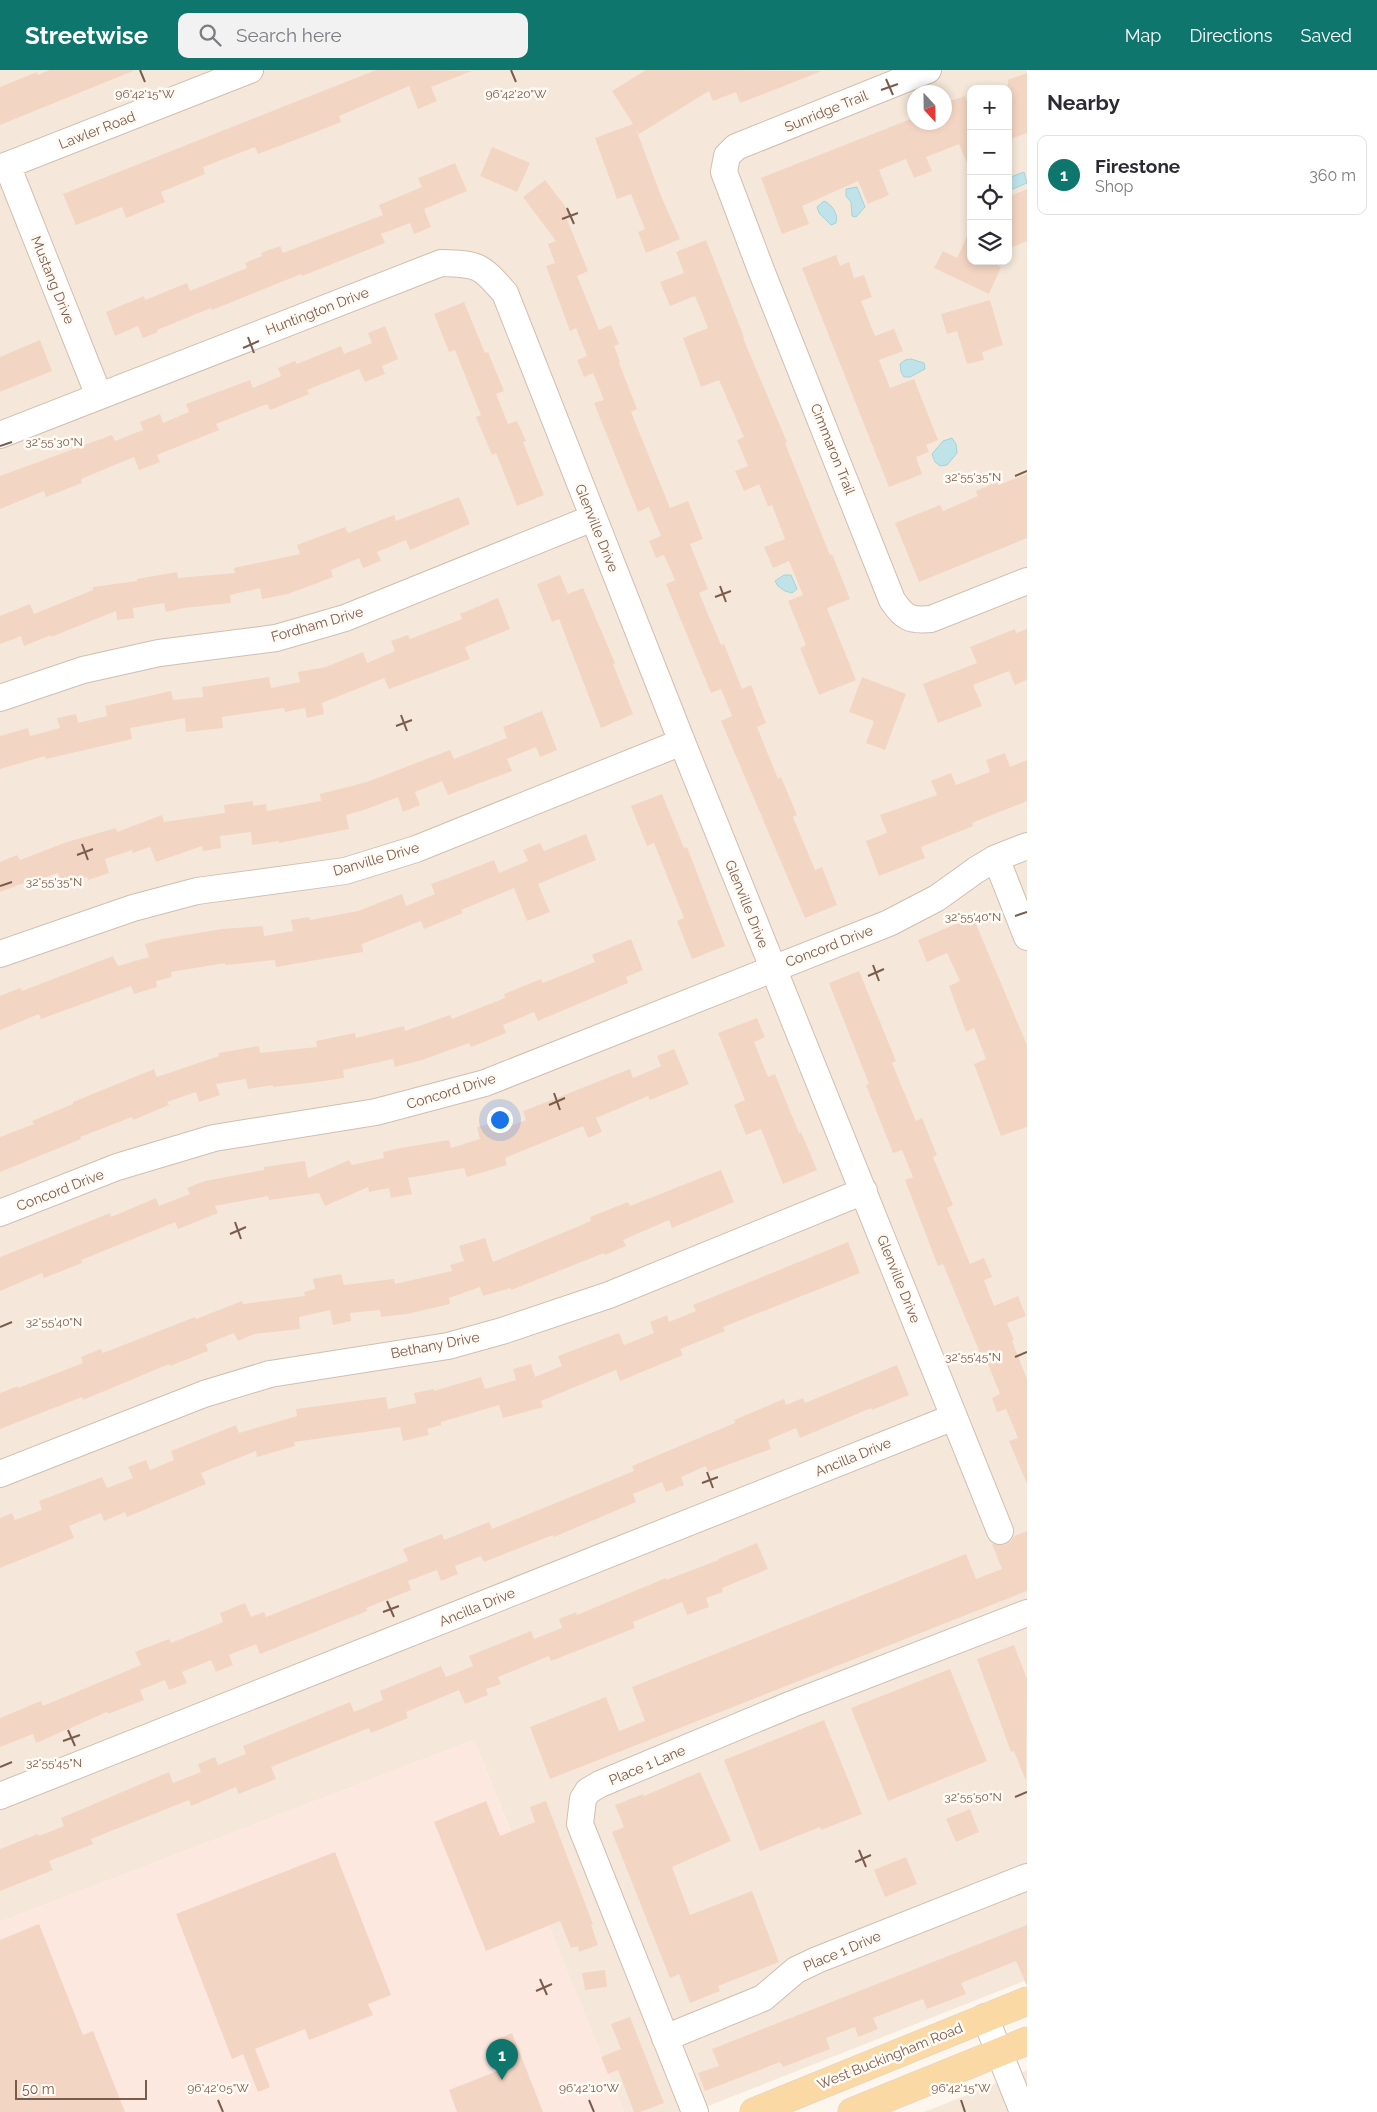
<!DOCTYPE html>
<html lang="en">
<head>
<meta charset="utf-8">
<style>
	:root { --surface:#fff; --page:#f2f2f3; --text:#2b2b33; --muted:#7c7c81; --line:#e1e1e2; --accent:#0f766e }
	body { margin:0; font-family:Raleway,sans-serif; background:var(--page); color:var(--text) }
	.controls { position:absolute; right:15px; top:15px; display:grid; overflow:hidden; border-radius:10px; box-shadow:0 2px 8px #0003 }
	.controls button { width:45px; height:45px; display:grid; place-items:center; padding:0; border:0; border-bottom:1px solid var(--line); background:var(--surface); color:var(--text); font:25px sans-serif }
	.compass { position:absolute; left:907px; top:15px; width:45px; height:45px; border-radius:50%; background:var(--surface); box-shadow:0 2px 8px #0003; rotate:158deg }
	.scale { position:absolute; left:15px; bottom:12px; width:132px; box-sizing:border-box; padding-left:5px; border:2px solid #7a5c4d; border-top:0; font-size:14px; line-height:18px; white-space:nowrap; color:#7a5c4d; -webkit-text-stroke:4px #fffaf3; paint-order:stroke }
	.you { position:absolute; left:499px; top:1049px; width:18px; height:18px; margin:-12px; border:4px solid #fff; border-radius:50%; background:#1a73e8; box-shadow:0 0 0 8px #1a73e833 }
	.badge { display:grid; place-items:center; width:32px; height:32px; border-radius:50%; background:var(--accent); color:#fff; font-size:16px; font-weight:700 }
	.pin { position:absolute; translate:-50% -41px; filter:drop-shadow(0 1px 2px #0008) }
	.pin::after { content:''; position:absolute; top:26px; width:18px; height:15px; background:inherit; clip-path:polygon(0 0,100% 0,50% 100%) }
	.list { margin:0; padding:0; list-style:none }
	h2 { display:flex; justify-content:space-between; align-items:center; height:65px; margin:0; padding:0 20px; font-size:21px }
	h2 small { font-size:16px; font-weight:400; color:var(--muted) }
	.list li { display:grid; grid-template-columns:32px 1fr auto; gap:15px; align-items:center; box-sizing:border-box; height:80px; margin:0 10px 10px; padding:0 10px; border:1px solid var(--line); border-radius:10px }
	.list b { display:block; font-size:19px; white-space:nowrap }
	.list p { margin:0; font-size:16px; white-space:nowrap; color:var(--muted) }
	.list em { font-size:16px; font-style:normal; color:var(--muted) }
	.icon { flex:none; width:28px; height:28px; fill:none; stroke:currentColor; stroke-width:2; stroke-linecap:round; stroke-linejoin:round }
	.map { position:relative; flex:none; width:1027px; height:2042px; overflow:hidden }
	header { display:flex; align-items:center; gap:30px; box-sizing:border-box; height:70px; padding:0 25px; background:var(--accent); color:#fff }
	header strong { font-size:24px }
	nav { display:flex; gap:28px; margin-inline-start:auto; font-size:18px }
	.search { width:350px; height:45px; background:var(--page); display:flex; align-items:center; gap:12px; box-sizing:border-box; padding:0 18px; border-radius:10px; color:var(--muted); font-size:19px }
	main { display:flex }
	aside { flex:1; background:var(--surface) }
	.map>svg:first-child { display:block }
</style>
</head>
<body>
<header>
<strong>Streetwise</strong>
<div class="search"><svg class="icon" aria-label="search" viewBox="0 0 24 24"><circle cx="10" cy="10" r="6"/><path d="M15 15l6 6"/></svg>Search here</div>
<nav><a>Map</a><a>Directions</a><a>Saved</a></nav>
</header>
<main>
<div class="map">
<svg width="1027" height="2042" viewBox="0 0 1027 2042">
	<rect width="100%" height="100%" fill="#fdf6ec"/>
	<path fill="#f5e8da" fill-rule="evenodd" d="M0,0H1027V1910L693,2042H624L474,1670L0,1852ZM971,19H1008V191H971ZM914,22H944V52H914Z
		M1027,2000V2042H924L1020,2004Z"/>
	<path fill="#fde8e0" d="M474,1670L624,2042H0V1852Z"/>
	<path fill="#bfe3e8" stroke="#a5d3da" d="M1024,102L1027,113L1008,121V108Z
		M857,117L865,137L856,147L852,146L851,132L846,126V119Z
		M824,131C832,134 839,145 836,153L831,155L819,143L817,137Z
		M911,289L924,293L925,299L910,307H904L901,302L900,294L905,290Z
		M952,368L956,374L957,383L947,395L940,396L935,392L932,384L943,371Z
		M784,505H791L797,519L792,523L785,521L778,516L775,511Z"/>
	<path fill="#f3d5c3" d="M50,0H133V1L0,55V17L37,2L38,5Z
		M376,0L472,1L431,17L437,31L418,39L409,16L339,46L341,52L303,67L258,84L255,77L203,97L205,104L161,122L165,132L126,148L122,137L76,155L63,124Z
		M646,0L822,1L740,33L736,22L713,31L709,21L639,64L636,59L661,126L680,169L646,183L638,162L645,159L631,124L617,129L595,68L633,54L612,21Z
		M1027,3V63L1008,70V10Z
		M965,26L971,41V102L959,74L926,87L932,101L914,108L906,89L879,100L889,125L868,134L858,111L802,136L809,154L782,164L761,108L911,49L912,52H944V33Z
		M492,77L530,93L517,122L480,106Z
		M455,93L467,121L424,139L431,157L414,164L410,153L381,164L385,173L302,206L301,204L212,240L211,238L157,260L158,262L143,268L138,256L115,266L106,242L144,226L145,230L187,213L190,221L247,198L245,193L262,186L261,183L280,176L283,183L383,145L379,135L422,117L418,108Z
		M545,110L571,144L566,147L588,201L577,206L599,260L611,255L619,274L614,276L620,292L619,293L637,339L631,342L670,438L688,431L703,469L690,474L708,519L699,523L721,575L724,574L742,619L751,615L766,653L757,657L778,709L781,707L797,745L793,747L815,800L822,797L837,835L805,848L721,651L732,646L721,619L711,623L666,514L675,510L664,485L656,488L649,471L661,466L649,437L638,442L594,333L604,330L593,303L584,307L577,290L587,286L576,258L570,261L546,196L555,193L548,174L556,171L523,127Z
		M1027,119V171L1013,177L1008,164V127Z
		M971,158V191H988L1001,197L989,224L934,198L943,181L957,188Z
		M706,170L744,267L743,268L787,372L785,373L830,485L832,484L850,529L827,538L856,610L819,625L800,578L806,575L788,531L803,525L789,491L773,498L764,477L785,469L772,435L768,436L759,414L744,421L735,401L748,396L737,370L744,367L719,310L701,317L683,268L708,258L695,226L670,236L660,212L684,203L676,182Z
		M836,185L840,196L849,192L854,208L864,205L872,227L861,231L875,266L894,259L903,281L879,290L890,318L914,309L938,370L926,375L929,382L916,387L922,404L889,417L802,198Z
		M990,230L1003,275L982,282L984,290L967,294L957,261L947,264L941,244Z
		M464,232L485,283L488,282L504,321L496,324L508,354L517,351L526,371L523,372L544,425L517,436L496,383L492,385L476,347L481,345L455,280L449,282L434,244Z
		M385,256L398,289L382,296L385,304L365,312L359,299L307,320L309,324L270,340L267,334L216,354L219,360L157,385L160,392L139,400L134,387L81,409L82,413L46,427L44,421L0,439V406L112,365L115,371L143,360L140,352L160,344L163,353L189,342L186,334L250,310L253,318L281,306L278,298L295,291L297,294L341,276L344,284L372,273L368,263Z
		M40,270L52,301L0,322V287Z
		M1027,404V468L919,512L895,453L940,435L943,441L978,426L976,421L997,412L998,415Z
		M459,427L470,454L410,480L406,470L377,482L381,491L363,498L359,488L331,500L333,507L288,524L262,529L260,518L230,525L231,533L184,538L166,542L164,533L133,538L134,548L117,550L116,541L51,567V565L24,576L21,566L0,574V546L30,534L34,544L93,520V517L137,511V509L177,502L178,508L235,503L234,498L300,484L297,475L345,457L348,463L394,445L396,451Z
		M560,505L568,524L583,518L615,593L613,594L633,644L601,658L559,549L552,552L537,514Z
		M498,528L510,559L465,577L470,589L389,619L384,608L322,633L324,644L307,648L305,638L285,642L284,638L222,647L223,658L186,662L185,648L130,658L132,669L46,689L45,686L0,699V666L28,658L30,666L60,658L57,648L76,644L78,653L107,646L105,636L171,621L173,630L203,627L202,617L269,607L271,618L300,612L298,602L326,597L363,582L367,593L395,581L391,571L408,565L410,569L462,549L460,544Z
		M1015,559L1016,563L1027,559V610L1015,615L1009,601L973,615L982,636L938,653L923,614L977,593L970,577Z
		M862,607L906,624L885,680L866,673L874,651L849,642Z
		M542,641L557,680L540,687L536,677L507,689L512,701L448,725L442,711L415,722L420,735L403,742L398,727L364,740L346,745L349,759L279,773V771L252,775L251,762L220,766L221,778L203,781L202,776L156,792L150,777L133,783L132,780L105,789L109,803L88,810L87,807L63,816L58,803L37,810V808L0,822V792L17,785L20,790L67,772L116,758L117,762L162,745L164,752L225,743L224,735L253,731V736L266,734L267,741L321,731L320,724L367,712L450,680L454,689L507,668L503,657Z
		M1005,683L1010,697L1027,690V731L972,753L973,756L921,777L925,788L879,806L866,771L887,763L880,745L937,725L931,711L951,703L956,715L990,702L986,690Z
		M662,724L684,778L687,777L725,876L692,889L677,851L684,848L654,773L647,776L631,736Z
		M586,764L596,790L538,814L550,842L527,851L514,818L461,840L463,843L424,859L421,851L362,874L363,882L276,897L275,890L225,895V893L171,902L172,907L156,911L157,917L134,924L131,916L41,949L39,944L0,960V926L20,918L22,921L113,886L118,896L149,887L145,874L162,869L222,859L263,856L264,866L293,861L291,850L309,847L310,850L358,841L402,824L406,836L435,824L431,814L448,808L494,790L499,803L528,791L523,780L540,773L544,781Z
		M973,847L1027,975V1057L1001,1066L974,994L986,989L974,958L966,962L949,916L960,911L947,883L927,892L918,870Z
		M631,869L643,900L626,907L628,913L538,951L534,942L503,955L506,963L471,977L469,973L422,990L395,997L393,989L343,1000L344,1008L317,1012L273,1017V1015L248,1019L246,1009L216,1014L220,1025L199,1032L196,1022L167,1032L169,1035L133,1050L132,1047L80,1067L81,1069L0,1102V1067L34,1054L32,1051L73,1034V1032L154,999L157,1007L219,986L218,983L259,976L260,983L317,977L316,971L355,963L356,968L404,956L405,961L450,945L452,949L505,928L504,924L541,909L543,913L595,892L592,885Z
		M859,901L896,991L892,993L916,1051L922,1048L937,1085L933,1087L953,1135L947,1138L970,1194L984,1188L992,1207L984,1210L994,1236L1018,1226L1026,1246L1007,1253L1014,1270L1012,1271L1027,1309V1414L1009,1371L1018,1368L1006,1339L997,1342L992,1328L1000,1324L983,1282L980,1283L943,1194L938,1196L905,1110L913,1107L902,1080L893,1083L866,1015L869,1014L829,913Z
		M757,948L765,967L754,972L768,1007L775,1004L799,1063L801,1062L817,1100L783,1114L761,1059L746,1065L734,1035L745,1030L718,963Z
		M674,979L689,1014L650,1030L648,1026L596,1048L602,1062L588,1068L583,1056L505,1088L507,1095L467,1107L464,1098L408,1108L412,1124L391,1128L389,1118L369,1122L368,1117L325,1136L319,1123L269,1130L268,1126L215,1136L218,1143L178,1159L175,1152L81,1190L82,1193L44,1208L42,1203L0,1221V1187L110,1143L111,1147L156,1128L159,1136L190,1124L187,1118L205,1111L264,1100V1097L305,1091L308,1108L349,1090L352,1095L384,1088L383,1082L401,1078L449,1070L451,1078L480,1069L477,1057L495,1052L498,1061L526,1050L523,1041L539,1035L630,999L633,1008L661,996L657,986Z
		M721,1100L734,1132L672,1158L669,1150L623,1170L626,1176L605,1185L604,1183L511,1220L510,1218L483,1226L480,1217L449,1228L450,1234L407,1244L381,1247L380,1240L350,1243L351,1251L333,1255L330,1240L299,1247L300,1259L254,1264L238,1271L234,1263L206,1274L208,1281L170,1296L169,1294L83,1330L82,1327L0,1359V1323L18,1316V1318L83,1293L81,1287L101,1279L103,1283L195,1247L196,1249L242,1231L243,1234L305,1226L304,1222L315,1219L313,1209L341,1204L344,1215L394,1209L395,1214L452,1201L450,1195L464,1191L459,1176L485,1168L493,1192L591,1151L590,1147L628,1132L630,1136Z
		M848,1172L860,1203L723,1257L725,1261L680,1279L683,1285L620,1311L616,1300L541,1331L543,1337L503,1348L499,1335L441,1352V1355L427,1359L429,1365L403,1371L400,1357L294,1372L295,1376L257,1387L256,1381L201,1403L206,1414L127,1447L125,1442L104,1451L101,1443L69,1456L74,1468L0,1498V1448L12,1443L15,1450L42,1440L39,1431L102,1407L107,1418L133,1408L128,1397L146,1390L150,1400L174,1390L171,1381L236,1355L239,1363L297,1346L296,1339L386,1327L388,1339L416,1333L414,1323L434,1319V1321L481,1307L485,1319L516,1310L513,1299L531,1294L535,1307L562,1296L558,1286L619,1263L624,1275L654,1263L650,1252L667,1245L669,1252L696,1241L693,1235Z
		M897,1295L909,1325L872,1340L871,1338L800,1368L796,1358L768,1370L771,1379L708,1402L706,1396L681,1407L684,1415L666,1422L662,1412L633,1424L636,1432L554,1467L553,1465L484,1492L481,1486L455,1496L458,1504L441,1511L437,1500L408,1511L411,1520L366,1538L367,1541L260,1584L256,1574L229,1585L233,1595L216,1602L211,1590L182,1602L187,1613L169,1620L165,1610L140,1620L144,1630L108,1644L107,1642L36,1673L33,1664L0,1677V1648L41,1631L43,1636L141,1595L135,1582L169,1569L171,1573L223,1552L220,1543L245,1533L251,1547L264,1542L266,1547L408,1491L403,1479L442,1464L444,1470L489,1452L492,1459L634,1401L632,1396L735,1353L734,1350L765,1337L784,1329L786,1335L803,1328L805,1333Z
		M1027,1461V1521L550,1709L530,1657L606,1627L619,1661L645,1651L632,1617L966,1484L976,1509L1002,1499L992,1474L1005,1475L1011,1471L1014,1466Z
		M757,1473L768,1499L722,1518L723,1522L706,1528L709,1537L687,1545L682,1532L633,1552L635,1558L551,1591L549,1586L498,1607L501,1614L486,1619L488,1625L465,1634L459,1620L406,1642L408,1648L371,1663L369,1658L271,1697L276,1709L239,1724L236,1717L191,1736L189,1730L91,1769L93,1774L49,1791L53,1800L0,1821V1779L38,1764L39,1766L64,1756L61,1748L169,1702L173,1713L201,1702L198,1694L215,1687L218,1695L246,1684L243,1676L350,1632L354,1642L383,1630L380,1621L441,1596L446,1607L473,1596L469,1586L531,1561L534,1569L562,1558L559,1549L576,1542L577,1545L666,1508V1510L719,1490L718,1489Z
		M1014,1575L1027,1609L1026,1711L1014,1681L1011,1682L977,1589Z
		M950,1599L987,1691L888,1731L851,1638Z
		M824,1650L862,1744L821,1760L820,1757L760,1781L724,1690Z
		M700,1702L731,1771L672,1797L690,1845L752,1821L779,1892L718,1916L720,1921L690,1933L679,1904L670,1908L612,1762L624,1757L615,1735L643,1724L644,1726Z
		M486,1731L500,1766L535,1752L530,1737L546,1731L593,1854L591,1855L598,1875L579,1882L578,1876L571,1878L560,1851L486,1881L434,1752Z
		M970,1739L979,1762L956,1772L946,1749Z
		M335,1782L391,1925L368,1934L373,1945L309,1970L305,1959L255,1979L270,2017L258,2022L243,1984L232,1989L176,1844Z
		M906,1787L917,1814L885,1827L874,1800Z
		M39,1854L83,1965L93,1961L125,2042H0V1870Z
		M1027,1855V1916L1016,1891L961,1913L966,1924L927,1939L923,1929L873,1948L878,1959L858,1967L855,1957L826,1968L830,1979L783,1997L780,1992L705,2021L698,2003L719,1996L712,1979Z
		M605,1900L607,1917L585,1920L582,1903Z
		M630,1947L664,2033L640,2042H634L618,2000L608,2004L601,1987L621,1979L611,1954Z
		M512,1963L543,2042H457L449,2020L500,2000L489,1973Z"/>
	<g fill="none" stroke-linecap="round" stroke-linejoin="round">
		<defs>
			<path id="minor" d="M928,0L736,77L727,86L724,102L761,200L892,530C904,548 910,551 931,549L1027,511
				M7,95L99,326
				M0,98L250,0
				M0,365L441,193C479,194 480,195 505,223L682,672L1000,1461
				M0,628L83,600L159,583L276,568L345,548L593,448
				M996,788L1027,867
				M0,884L133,838L197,821L345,801L416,779L682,672
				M0,1143L117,1097L214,1068L376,1042L485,1013L889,853L937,828L976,800L996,788L1027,776
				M0,1404L204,1324L270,1304L448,1276L502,1261L609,1225L864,1121
				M0,1726L954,1347
				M985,1947L1023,2042
				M665,1968L763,1928L796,1900L817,1890L1027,1807
				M695,2042L580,1754L583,1729L588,1721L600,1714L792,1634L1027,1543"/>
			<path id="major" d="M754,2042L1027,1931
				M852,2042L1027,1971"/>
		</defs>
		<use href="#minor" stroke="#d1beb0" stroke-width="28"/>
		<use href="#major" stroke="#dad1cd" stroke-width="29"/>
		<use href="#minor" stroke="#fff" stroke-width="26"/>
		<use href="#major" stroke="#fbd9a5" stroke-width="28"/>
	</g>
	<path fill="none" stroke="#7a5c4d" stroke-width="2" d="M140,0L145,12M511,0L516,12M886,9L893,25M881,20L898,14M567,138L574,154M562,149L578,143M248,267L254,283M243,278L259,271M0,376L12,372M1015,406L1027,401M720,516L726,532M715,527L731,521M401,645L407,661M396,656L412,650M82,774L88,790M77,785L93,779M0,816L12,812M1015,846L1027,842M873,895L879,911M868,906L884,899M554,1023L560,1040M549,1035L565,1028M235,1152L241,1169M230,1164L246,1157M0,1257L12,1252M1015,1287L1027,1282M707,1402L713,1418M702,1413L718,1407M387,1531L394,1547M383,1542L399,1536M68,1660L75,1676M63,1671L80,1665M0,1697L12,1692M1015,1727L1027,1722M859,1780L866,1797M855,1792L871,1785M540,1909L547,1925M536,1921L552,1914M218,2030L223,2042M589,2030L594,2042M961,2030L965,2042"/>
	<g text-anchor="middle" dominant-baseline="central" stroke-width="5" stroke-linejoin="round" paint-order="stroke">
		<g font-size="14" fill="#7a5c4d" stroke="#fffaf3">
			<text transform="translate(826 41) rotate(-22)">Sunridge Trail</text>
			<text transform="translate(97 60) rotate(-21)">Lawler Road</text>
			<text transform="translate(53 210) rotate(68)">Mustang Drive</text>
			<text transform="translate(317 241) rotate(-21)">Huntington Drive</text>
			<text transform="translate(833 379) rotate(68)">Cimmaron Trail</text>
			<text transform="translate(597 458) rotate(68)">Glenville Drive</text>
			<text transform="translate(317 554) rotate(-16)">Fordham Drive</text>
			<text transform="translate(376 789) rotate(-16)">Danville Drive</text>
			<text transform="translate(747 834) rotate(68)">Glenville Drive</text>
			<text transform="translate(829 876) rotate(-21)">Concord Drive</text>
			<text transform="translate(451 1021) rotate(-17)">Concord Drive</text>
			<text transform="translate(60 1120) rotate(-21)">Concord Drive</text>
			<text transform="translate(899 1209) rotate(68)">Glenville Drive</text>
			<text transform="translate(435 1275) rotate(-11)">Bethany Drive</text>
			<text transform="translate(853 1387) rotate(-22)">Ancilla Drive</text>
			<text transform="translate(477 1537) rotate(-22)">Ancilla Drive</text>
			<text transform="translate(647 1695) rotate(-23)">Place 1 Lane</text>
			<text transform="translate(842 1881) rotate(-23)">Place 1 Drive</text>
			<text transform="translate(890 1986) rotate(-22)">West Buckingham Road</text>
		</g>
	</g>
	<g font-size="12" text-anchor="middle" fill="#7a5c4d" stroke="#fffaf3" stroke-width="5" stroke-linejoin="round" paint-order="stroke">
		<text x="516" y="28">96°42'20"W</text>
		<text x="145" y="28">96°42'15"W</text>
		<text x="54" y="376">32°55'30"N</text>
		<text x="973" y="411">32°55'35"N</text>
		<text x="54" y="816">32°55'35"N</text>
		<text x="973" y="851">32°55'40"N</text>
		<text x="54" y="1256">32°55'40"N</text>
		<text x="973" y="1291">32°55'45"N</text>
		<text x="54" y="1697">32°55'45"N</text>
		<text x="973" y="1731">32°55'50"N</text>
		<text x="218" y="2022">96°42'05"W</text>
		<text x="589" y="2022">96°42'10"W</text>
		<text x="961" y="2022">96°42'15"W</text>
	</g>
</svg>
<div class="controls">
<button>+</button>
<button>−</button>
<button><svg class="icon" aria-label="locate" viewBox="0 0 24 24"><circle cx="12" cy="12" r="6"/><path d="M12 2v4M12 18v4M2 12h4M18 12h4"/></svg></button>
<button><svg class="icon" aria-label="layers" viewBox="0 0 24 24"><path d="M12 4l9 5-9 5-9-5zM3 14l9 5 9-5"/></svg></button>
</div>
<svg class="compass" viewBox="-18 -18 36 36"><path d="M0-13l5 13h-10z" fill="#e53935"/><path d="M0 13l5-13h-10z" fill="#7c7c81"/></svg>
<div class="scale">50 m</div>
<div class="you"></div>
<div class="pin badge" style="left:502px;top:2010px">1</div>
</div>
<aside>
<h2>Nearby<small></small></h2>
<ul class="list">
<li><span class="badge">1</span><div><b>Firestone</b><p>Shop</p></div><em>360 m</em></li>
</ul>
</aside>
</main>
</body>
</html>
